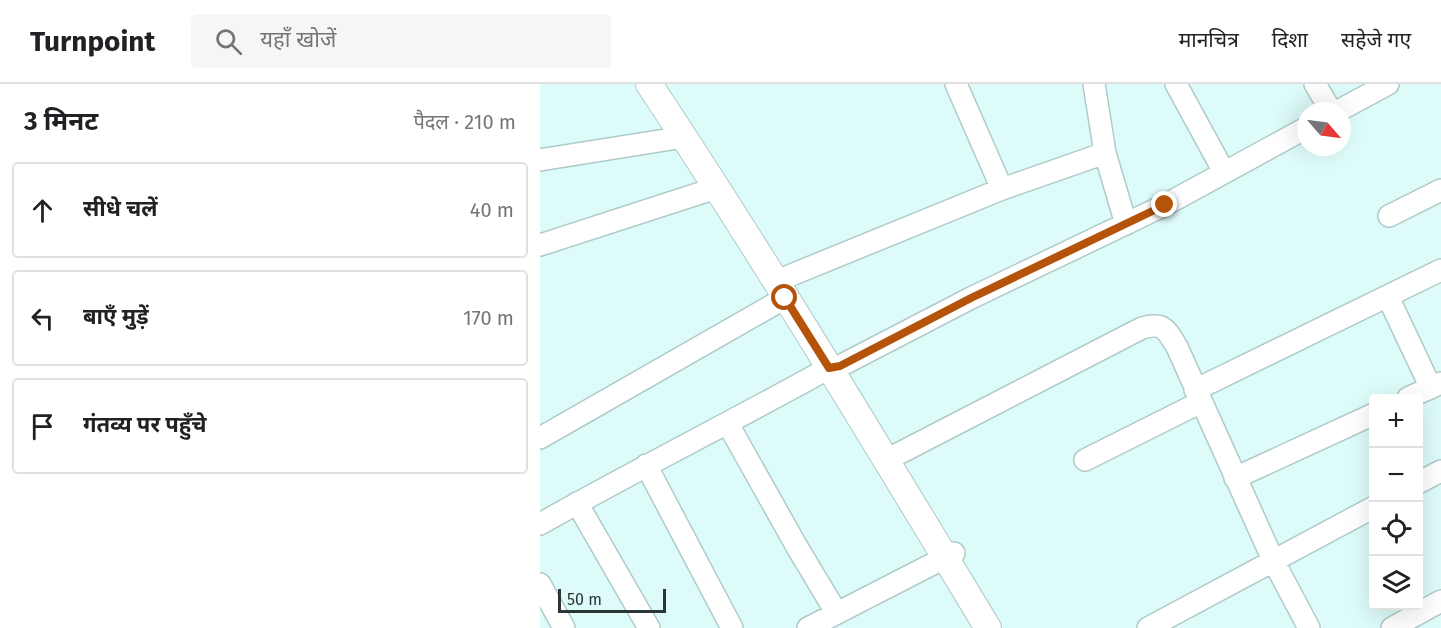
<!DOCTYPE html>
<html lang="hi">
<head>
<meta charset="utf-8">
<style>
	:root { --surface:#fff; --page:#f6f6f6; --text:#202124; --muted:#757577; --line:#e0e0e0 }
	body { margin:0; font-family:"Fira Sans","Noto Sans Devanagari",sans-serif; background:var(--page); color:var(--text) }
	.controls { position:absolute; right:18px; bottom:18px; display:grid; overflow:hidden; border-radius:6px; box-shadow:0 6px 24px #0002 }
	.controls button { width:54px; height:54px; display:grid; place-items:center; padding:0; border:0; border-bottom:2px solid var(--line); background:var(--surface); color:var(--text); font:30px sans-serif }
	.compass { position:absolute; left:757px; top:18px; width:54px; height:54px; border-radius:50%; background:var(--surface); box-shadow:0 6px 24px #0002; rotate:118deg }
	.scale { position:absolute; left:18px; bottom:15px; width:108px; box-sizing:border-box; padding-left:6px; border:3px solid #2a3535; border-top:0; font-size:16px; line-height:21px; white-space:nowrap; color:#2a3535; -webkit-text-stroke:4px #ddfbf9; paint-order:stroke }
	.stop { position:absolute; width:18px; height:18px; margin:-14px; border:4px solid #b45309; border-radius:50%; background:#fff }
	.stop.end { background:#b45309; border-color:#fff; box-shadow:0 2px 6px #0008 }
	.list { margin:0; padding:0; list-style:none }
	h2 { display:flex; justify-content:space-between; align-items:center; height:78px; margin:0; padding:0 24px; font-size:26px }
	h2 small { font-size:20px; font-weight:400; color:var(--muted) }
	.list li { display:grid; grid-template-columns:39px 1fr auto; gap:18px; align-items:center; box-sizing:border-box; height:96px; margin:0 12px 12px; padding:0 12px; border:2px solid var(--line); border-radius:6px }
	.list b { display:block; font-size:22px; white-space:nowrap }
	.list em { font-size:20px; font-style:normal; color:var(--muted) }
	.icon { flex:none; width:33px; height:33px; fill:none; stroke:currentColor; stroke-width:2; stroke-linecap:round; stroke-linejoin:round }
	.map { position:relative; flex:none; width:901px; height:544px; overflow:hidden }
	header { display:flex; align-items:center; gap:36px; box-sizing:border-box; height:84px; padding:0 30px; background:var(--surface); border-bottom:2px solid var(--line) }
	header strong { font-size:28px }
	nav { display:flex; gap:33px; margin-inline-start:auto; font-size:21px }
	.search { width:420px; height:54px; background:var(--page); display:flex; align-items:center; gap:15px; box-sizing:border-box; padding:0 21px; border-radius:6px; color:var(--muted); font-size:22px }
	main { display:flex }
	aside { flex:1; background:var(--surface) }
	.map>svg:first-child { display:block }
</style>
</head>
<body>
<header>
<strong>Turnpoint</strong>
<div class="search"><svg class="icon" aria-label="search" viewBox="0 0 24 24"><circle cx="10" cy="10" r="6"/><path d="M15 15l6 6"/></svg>यहाँ खोजें</div>
<nav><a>मानचित्र</a><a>दिशा</a><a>सहेजे गए</a></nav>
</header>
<main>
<aside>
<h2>3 मिनट<small>पैदल · 210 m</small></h2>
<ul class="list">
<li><svg class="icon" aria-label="ahead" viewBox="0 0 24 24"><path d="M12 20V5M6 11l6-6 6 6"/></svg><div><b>सीधे चलें</b></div><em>40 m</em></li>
<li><svg class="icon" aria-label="left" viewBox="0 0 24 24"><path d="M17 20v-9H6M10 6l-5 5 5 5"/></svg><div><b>बाएँ मुड़ें</b></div><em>170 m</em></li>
<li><svg class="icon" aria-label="arrive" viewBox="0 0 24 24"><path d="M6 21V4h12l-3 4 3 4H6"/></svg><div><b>गंतव्य पर पहुँचे</b></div></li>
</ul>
</aside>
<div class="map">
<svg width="901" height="544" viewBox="0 0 901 544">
	<rect width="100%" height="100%" fill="#ddfbf9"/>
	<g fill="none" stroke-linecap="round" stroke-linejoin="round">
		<defs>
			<path id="minor" d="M416,0L462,105
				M554,0L565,69L586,140
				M636,0L684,88
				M775,0L791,27
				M798,27L848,0
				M0,76L144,53
				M849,132L901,106
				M0,161L176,104
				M244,194L462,105L565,69
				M848,213L891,304
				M655,306L901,186
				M868,314L901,299
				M188,340L257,463L296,528
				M0,354L245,214
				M356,371L602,244C624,238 626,245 637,263L733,476L769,544
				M545,376L661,318
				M106,381L192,544
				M695,394L834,330
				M878,399L901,387
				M37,419L109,544
				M0,440C96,386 193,337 289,284L300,282L431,214L625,121L766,44
				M0,500L24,544
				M268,544L414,469
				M608,544L834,423
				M852,544L901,517"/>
			<path id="major" d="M109,0C227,178 337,361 448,544"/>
		</defs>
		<use href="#minor" stroke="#afcbc9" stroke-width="24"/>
		<use href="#major" stroke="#afcbc9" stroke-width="28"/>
		<use href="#minor" stroke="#fff" stroke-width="21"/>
		<use href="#major" stroke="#fff" stroke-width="26"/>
	</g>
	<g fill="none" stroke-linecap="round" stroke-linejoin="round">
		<path stroke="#b45309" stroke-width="8" d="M245,214L289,284L300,282L431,214L625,121"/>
	</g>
</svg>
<div class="controls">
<button>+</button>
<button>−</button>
<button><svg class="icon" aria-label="locate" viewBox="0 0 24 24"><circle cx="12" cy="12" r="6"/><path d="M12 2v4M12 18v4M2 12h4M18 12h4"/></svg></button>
<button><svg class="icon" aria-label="layers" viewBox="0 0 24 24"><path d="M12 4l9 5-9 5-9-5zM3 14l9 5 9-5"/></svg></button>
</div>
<svg class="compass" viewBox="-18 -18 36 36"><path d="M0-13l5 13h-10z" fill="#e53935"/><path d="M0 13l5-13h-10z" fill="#757577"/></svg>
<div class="scale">50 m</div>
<div class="stop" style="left:245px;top:214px"></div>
<div class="stop end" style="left:625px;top:121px"></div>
</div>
</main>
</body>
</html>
